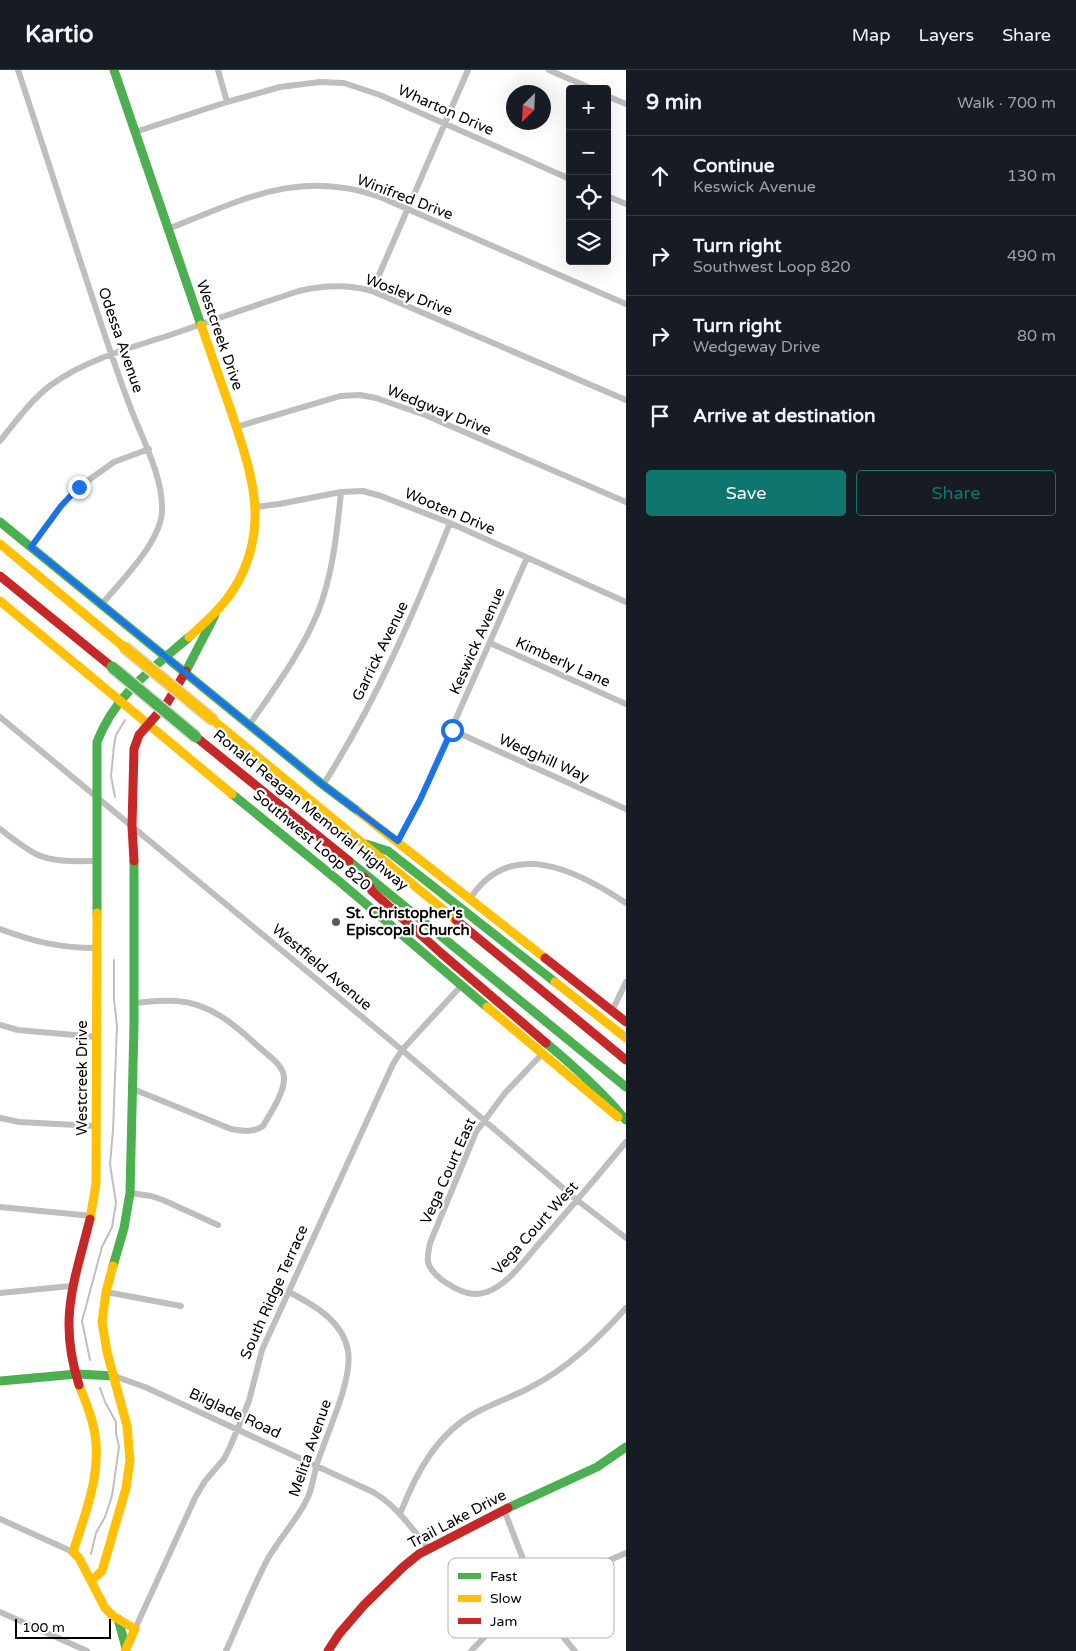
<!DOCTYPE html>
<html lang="en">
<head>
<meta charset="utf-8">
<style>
	:root { --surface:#171b24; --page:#20242c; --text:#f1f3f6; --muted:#9ea1a6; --line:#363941; --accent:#0f766e }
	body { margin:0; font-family:"Varela Round",sans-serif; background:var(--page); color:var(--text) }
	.controls { position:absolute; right:15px; top:15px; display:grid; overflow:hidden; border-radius:5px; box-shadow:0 5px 20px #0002 }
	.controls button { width:45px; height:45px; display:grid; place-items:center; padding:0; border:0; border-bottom:1px solid var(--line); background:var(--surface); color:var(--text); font:25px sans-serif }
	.compass { position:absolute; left:506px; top:15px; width:45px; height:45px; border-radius:50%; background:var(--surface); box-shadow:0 5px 20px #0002; rotate:204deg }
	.scale { position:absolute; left:15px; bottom:12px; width:96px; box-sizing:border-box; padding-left:5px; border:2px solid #000; border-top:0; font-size:14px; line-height:18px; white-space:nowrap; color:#000; -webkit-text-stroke:4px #fff; paint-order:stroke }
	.stop { position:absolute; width:15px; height:15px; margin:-11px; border:4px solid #1a73e8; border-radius:50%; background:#fff }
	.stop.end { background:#1a73e8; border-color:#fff; box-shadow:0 1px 5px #0008 }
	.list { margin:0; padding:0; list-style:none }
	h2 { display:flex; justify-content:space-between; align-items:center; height:65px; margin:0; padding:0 20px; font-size:21px }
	h2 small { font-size:16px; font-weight:400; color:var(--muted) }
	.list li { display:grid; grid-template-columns:32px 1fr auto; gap:15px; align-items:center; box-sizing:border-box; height:80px; padding:0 20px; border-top:1px solid var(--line) }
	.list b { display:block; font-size:19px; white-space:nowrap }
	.list p { margin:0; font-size:16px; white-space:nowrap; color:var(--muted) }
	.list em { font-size:16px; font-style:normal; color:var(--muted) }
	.actions { display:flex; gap:10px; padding:15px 20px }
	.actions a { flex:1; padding:11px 0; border:1px solid var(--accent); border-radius:5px; text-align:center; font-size:18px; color:var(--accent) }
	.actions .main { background:var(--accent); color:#fff }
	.icon { flex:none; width:28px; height:28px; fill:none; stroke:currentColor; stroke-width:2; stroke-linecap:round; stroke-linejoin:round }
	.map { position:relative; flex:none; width:626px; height:1581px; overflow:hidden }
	header { display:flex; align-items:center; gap:30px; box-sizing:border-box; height:70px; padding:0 25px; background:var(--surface); border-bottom:1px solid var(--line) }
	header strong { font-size:24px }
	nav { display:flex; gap:28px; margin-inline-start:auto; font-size:18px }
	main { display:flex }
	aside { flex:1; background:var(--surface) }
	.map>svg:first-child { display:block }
</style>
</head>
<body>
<header>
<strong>Kartio</strong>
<nav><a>Map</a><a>Layers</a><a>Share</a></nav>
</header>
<main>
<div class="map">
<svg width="626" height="1581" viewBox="0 0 626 1581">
	<rect width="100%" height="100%" fill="#fff"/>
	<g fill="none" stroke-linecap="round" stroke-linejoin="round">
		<path stroke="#bfbfbf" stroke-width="2" d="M115,727L111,706L114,676L116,665L125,650
			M90,1290L82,1251L102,1177L112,1157L116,1133L110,1094L113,1060L117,956L114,929V890
			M91,1484L96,1463L105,1447L112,1426L119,1377L116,1363V1352L105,1332L100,1318"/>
		<path stroke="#bebebe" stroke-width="6" d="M18,0C50,96 80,193 113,289C120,309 127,330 135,349C146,376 163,410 162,440C162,471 121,511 102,534
			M218,0L227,32
			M549,0L592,19
			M607,26L626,34
			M135,62L227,32L280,17L320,12L344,13L380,25L570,109
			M607,126L626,134
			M168,159C242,130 299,98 380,127L626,234
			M372,221L468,0
			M236,357L340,326L360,325L376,328L425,345L626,432
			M0,371C16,351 31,330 51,315C85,290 130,278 170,265C213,250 256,235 299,221C324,215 347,214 372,221L626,330
			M256,437L279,434L341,422L363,421L381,426L450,453L626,532
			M31,477L61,436L79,417L114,392L149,379
			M490,573L626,634
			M0,647L402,980L577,1130L626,1168
			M250,654C274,619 301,583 318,542C333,504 337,462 341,422
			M452,660L626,739
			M323,715C375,634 414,543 450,453
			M0,759C12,768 23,777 36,784C54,793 78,791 98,791
			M398,771L420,730L527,488
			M470,829C510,766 578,801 626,833
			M0,859C35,872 60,878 97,878
			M612,941L626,912
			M0,955L18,960L97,967
			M542,984L505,1023L476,1062L430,1173C429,1179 427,1186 428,1192C430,1201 441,1210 448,1214C461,1222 473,1227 487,1222C508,1214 523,1192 537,1176C567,1142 597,1107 626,1072
			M133,1019L231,1059C243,1061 253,1063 263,1056C270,1044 285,1022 284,1007C283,995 269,986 260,978C236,956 211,933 176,931C162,930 147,932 134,933
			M0,1048L19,1052L96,1056
			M130,1123L151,1126L163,1130L218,1155
			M0,1137L92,1146
			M106,1222L181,1236
			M0,1223L71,1216
			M114,1306L145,1317L373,1422C397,1436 412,1459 430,1480
			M504,1440C523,1487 540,1544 575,1581
			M400,1444C416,1403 437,1363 477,1342C494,1333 512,1327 529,1318C567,1299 598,1269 626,1238
			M0,1449L73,1482
			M0,1542L87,1581
			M135,1559L195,1428L205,1411L224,1389L230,1377L249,1331L262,1280L393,994L402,980L461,916
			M226,1581C239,1552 251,1522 265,1494C277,1470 298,1450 308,1427C313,1416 314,1402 318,1391C327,1363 353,1309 348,1281C343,1251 314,1235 289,1222
			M471,1581L507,1544L524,1531L553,1515L626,1483"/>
		<path stroke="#4caf50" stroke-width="9" d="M114,0L201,255
			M0,452L323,715L359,742
			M186,601L215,545
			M232,724L340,812L487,937
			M366,774L388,781L555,912
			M349,791L626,1017
			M97,843V672C115,625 152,599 189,567
			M546,973C575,997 602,1022 626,1050
			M113,1196L124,1158L130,1123L134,955V791
			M0,1311L77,1304L114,1306
			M508,1438L597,1397L626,1377
			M118,1549L126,1578"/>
		<path stroke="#ffc107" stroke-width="9" d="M0,474L124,577
			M0,531L232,724
			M189,567C208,550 227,533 239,510C270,451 250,399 231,341C221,312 211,283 201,255
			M213,650L456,850
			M359,742L545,888
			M555,912L626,968
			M487,937L618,1047
			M90,1149L96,1114L97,843
			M79,1315C84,1328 90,1341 93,1355C104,1398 86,1441 73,1482L79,1488L105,1538L113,1546L135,1559L125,1581
			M91,1511L102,1501L126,1418L130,1390L127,1356L107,1282L102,1252L106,1222L113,1196"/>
		<path stroke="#c62828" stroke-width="9" d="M0,506L112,597
			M196,667L349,791
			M134,791L132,756L134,679L139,665L167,633L186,601
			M364,807L372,821L441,883L546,973
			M456,850L626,990
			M545,888L626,952
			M79,1315C58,1249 74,1213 90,1149
			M328,1581L339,1564L364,1535L403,1497L419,1484L508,1438"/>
		<defs>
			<path id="fast-bridge" d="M112,597L196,667"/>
			<path id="slow-bridge" d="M124,577L213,650"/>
		</defs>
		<use href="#fast-bridge" stroke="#dbdbdb" stroke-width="14" stroke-linecap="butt"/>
		<use href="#slow-bridge" stroke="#dbdbdb" stroke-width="14" stroke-linecap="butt"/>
		<use href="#fast-bridge" stroke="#4caf50" stroke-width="11"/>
		<use href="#slow-bridge" stroke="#ffc107" stroke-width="11"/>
	</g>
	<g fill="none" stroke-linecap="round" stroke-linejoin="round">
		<path stroke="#1a73e8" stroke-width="6" d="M79,417L61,436L31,477L323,715L398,771L420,730L452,660"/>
	</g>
	<circle fill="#595959" stroke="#fff" stroke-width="2" cx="336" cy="852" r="5"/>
	<g text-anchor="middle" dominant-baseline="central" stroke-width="4.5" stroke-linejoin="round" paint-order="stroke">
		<g font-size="15" fill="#000" stroke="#fff">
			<text transform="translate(446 40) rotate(24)">Wharton Drive</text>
			<text transform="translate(405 127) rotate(21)">Winifred Drive</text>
			<text transform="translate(409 225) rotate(21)">Wosley Drive</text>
			<text transform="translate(220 265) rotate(71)">Westcreek Drive</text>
			<text transform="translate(121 270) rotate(71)">Odessa Avenue</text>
			<text transform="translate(439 340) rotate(22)">Wedgway Drive</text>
			<text transform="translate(450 441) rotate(23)">Wooten Drive</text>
			<text transform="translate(477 571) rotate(-66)">Keswick Avenue</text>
			<text transform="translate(380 581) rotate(-64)">Garrick Avenue</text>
			<text transform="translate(563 592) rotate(24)">Kimberly Lane</text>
			<text transform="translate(544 688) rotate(24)">Wedghill Way</text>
			<text transform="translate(311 740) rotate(39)">Ronald Reagan Memorial Highway</text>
			<text transform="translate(312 770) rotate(40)">Southwest Loop 820</text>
			<text transform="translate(322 897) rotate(40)">Westfield Avenue</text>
			<text transform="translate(82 1008) rotate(-90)">Westcreek Drive</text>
			<text transform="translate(448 1101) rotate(-66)">Vega Court East</text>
			<text transform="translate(535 1158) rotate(-48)">Vega Court West</text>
			<text transform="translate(274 1222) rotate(-66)">South Ridge Terrace</text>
			<text transform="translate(235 1343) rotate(25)">Bilglade Road</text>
			<text transform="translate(310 1378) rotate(-71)">Melita Avenue</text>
			<text transform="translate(457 1449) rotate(-28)">Trail Lake Drive</text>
		</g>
		<g font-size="15" font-weight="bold" fill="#000" stroke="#fff" text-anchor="start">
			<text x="346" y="843">St. Christopher's<tspan x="346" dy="17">Episcopal Church</tspan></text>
		</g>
	</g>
	<rect x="448" y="1488" width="166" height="80" rx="8" fill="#fff" stroke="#b2b2b2" stroke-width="1"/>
	<rect x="458" y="1503" width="23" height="6" fill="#4caf50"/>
	<rect x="458" y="1525" width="23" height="7" fill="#ffc107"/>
	<rect x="458" y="1548" width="23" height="6" fill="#c62828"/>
	<g font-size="14" fill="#000">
		<text x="490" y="1511">Fast</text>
		<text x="490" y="1533">Slow</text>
		<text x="490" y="1556">Jam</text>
	</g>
</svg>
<div class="controls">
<button>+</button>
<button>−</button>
<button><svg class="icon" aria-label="locate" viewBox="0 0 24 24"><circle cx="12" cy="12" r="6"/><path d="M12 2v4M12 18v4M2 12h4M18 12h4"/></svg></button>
<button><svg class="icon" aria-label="layers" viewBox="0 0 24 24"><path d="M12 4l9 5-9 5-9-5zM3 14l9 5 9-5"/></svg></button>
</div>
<svg class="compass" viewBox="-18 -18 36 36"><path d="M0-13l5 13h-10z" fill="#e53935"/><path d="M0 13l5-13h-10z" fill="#9ea1a6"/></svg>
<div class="scale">100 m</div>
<div class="stop" style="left:452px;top:660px"></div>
<div class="stop end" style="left:79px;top:417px"></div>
</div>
<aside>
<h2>9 min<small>Walk · 700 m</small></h2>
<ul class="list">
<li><svg class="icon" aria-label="ahead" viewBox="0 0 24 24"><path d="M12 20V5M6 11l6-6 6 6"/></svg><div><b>Continue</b><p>Keswick Avenue</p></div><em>130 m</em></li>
<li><svg class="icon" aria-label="right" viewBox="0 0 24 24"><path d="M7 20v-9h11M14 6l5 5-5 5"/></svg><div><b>Turn right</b><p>Southwest Loop 820</p></div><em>490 m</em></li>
<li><svg class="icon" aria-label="right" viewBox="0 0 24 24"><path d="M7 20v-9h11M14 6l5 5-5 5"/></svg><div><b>Turn right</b><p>Wedgeway Drive</p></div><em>80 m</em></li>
<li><svg class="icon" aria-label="arrive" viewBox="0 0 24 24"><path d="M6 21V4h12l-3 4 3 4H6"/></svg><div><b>Arrive at destination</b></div></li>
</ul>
<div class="actions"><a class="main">Save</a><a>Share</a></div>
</aside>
</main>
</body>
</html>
